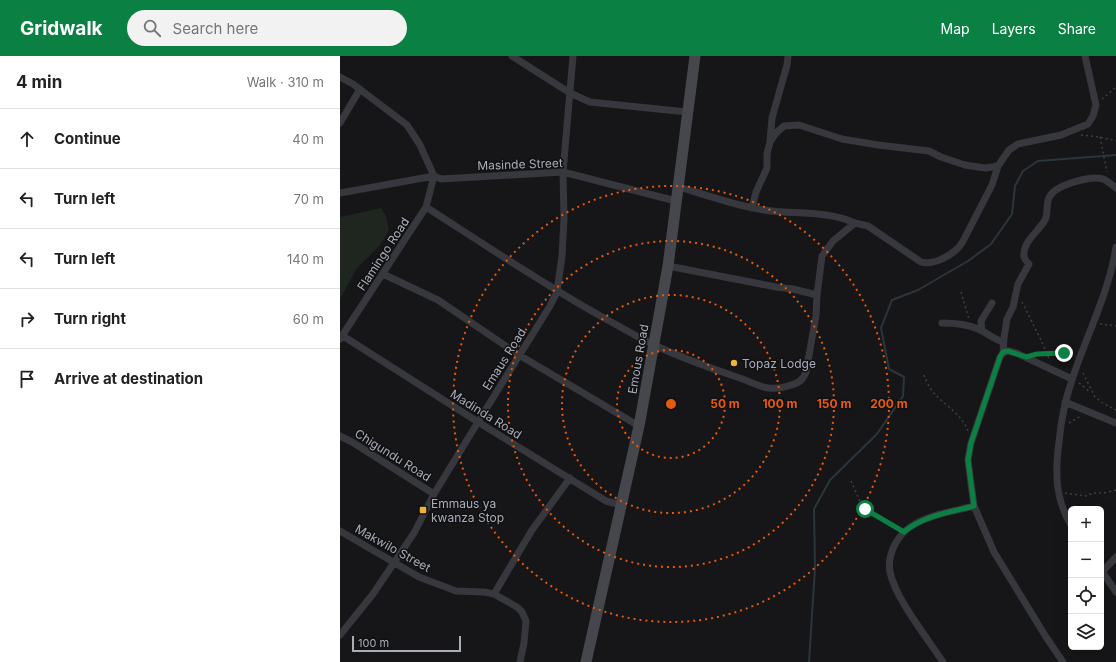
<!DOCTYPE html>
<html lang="en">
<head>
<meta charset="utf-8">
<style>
	:root { --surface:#fff; --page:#f2f2f2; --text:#222; --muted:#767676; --line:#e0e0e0; --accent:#0b8043 }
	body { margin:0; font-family:Inter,sans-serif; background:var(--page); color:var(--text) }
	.controls { position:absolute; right:12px; bottom:12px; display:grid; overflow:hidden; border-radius:6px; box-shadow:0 4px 16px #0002 }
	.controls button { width:36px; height:36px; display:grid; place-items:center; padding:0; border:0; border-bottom:1px solid var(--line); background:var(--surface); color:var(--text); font:20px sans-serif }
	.scale { position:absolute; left:12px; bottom:10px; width:109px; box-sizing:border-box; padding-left:4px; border:2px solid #a8adb8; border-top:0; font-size:11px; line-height:14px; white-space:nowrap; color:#a8adb8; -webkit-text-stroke:3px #111113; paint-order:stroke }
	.stop { position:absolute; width:12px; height:12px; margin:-9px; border:3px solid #0b8043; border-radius:50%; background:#fff }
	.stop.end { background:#0b8043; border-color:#fff; box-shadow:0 1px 4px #0008 }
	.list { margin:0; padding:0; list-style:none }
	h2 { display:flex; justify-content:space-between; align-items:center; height:52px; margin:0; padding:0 16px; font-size:17px }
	h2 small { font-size:13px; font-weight:400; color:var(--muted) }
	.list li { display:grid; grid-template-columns:26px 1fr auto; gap:12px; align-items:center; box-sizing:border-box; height:60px; padding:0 16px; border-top:1px solid var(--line) }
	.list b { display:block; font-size:15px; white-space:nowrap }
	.list em { font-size:13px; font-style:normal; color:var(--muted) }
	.icon { flex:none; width:22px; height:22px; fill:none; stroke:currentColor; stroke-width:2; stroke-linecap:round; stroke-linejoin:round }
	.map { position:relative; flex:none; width:776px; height:606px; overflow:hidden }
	header { display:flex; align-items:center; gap:24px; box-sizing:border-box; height:56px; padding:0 20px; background:var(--accent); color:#fff }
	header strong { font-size:19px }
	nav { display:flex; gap:22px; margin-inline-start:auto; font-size:14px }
	.search { width:280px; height:36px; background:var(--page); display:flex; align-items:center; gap:10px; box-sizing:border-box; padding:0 14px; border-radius:22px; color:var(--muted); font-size:15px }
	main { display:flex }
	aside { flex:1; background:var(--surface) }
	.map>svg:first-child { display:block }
</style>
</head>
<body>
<header>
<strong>Gridwalk</strong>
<div class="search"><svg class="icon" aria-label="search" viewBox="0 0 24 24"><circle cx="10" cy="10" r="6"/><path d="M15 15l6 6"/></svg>Search here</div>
<nav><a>Map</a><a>Layers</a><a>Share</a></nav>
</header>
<main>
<aside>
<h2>4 min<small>Walk · 310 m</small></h2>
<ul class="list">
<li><svg class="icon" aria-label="ahead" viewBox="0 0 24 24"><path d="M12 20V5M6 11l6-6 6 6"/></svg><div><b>Continue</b></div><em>40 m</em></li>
<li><svg class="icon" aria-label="left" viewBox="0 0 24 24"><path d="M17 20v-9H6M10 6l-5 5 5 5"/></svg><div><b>Turn left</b></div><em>70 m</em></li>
<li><svg class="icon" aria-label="left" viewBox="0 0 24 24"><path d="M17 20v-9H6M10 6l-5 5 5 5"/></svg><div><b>Turn left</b></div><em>140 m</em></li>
<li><svg class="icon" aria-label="right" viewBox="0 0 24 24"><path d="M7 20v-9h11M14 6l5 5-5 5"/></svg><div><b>Turn right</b></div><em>60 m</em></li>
<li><svg class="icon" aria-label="arrive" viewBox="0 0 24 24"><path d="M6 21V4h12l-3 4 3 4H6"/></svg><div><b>Arrive at destination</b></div></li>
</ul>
</aside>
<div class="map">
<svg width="776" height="606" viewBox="0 0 776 606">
	<rect width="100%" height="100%" fill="#161618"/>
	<path fill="#1e261f" d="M41,152L46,160L49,174L40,189L17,212L0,243V161Z"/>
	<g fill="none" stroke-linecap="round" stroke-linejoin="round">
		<path stroke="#2c353c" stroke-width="2" d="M469,606L475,512L474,453L490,424L537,378L563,340L564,321L549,313L541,272L552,244L578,234L628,205L651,188L672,158L675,130L683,115L698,105L776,99"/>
		<path stroke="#3d3f44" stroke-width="1.5" stroke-dasharray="2 3" stroke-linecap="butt" d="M762,43L776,31
			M741,79L760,81L776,85
			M760,81L767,116
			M621,236L629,263
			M682,246L701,284L710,305
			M760,268L776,270
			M695,299L735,295
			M743,317L755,341L764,348L776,354
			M584,319C586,325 589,331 593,336C604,349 622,358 628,375
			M739,327L750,336
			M729,367L741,360
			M511,425L523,452L558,473
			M725,437L746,440L753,437H764L776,434"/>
		<path stroke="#37383d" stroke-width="7" d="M172,0L230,37L250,46L347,56
			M0,21L13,28L67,69L80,89L94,120L101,123L223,116L336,145
			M0,67L20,33
			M430,85L432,62L447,9L448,0
			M339,131C369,140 400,151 431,155C458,158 489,155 515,167
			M0,137L94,120L86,151L0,283
			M86,151C145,189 203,228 264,262C281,271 297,281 314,289C340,301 367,311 394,320C417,327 425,338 451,329C459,327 463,324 466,316L476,260L477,239L482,200L493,185L515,167L528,170L581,206C594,210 615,198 622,187L652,129L658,110L669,94L678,88L721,79L748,68L753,60L756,49L745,0
			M412,152L416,136L427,112V98L430,86L436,77L444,70L459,69L502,83L538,89L589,95L601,101L625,109L645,112L658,110
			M328,210L436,231L453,233L477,239
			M43,218L98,244L179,299L299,370
			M602,267C615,267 627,268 638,273C647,277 654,283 663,286
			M642,275L641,265L652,247
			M3,280L138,366L266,445L281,449
			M663,297L664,282L667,263L673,251L678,228L689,208C687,206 685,204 684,201C682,186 699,175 705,164C709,156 705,147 710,140C716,129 751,119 763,123C768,125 772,129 776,132
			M725,346L776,367
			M0,380L12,386L94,438
			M731,469C715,443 715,415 719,386C721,365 725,344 732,324C746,280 769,237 776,191
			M0,475L79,521L116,535L144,536L154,538L177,551L182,556L186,565L184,587L180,606
			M761,514L776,536
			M762,516L776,501
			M154,538L192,474L230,422
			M0,579L33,538L74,477L94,438L138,366L210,250L217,236L222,200L224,163L223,116L233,0
			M603,606C588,583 555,542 550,516C547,497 558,477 575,468C592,458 615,455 634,450
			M723,606L706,581L654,496L634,450L628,404L631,387L660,301L663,297L668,295L676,297L732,323"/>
		<path stroke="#45474d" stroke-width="11" d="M246,606L299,370L328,210L355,0"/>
	</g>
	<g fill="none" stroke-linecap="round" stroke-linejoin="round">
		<path stroke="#0b8043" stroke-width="5" d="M525,453L564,476C583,460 610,456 634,450L628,404L631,387L660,301L663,296L668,295L686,301L697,298L724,297"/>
	</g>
	<g fill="none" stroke="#e8590c" stroke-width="2" stroke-dasharray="2 4">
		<circle cx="331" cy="348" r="54"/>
		<circle cx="331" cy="348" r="109"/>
		<circle cx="331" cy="348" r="163"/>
		<circle cx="331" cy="348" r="218"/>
	</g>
	<g fill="#f2b134" stroke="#111113" stroke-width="1.5">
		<circle cx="394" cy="307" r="4"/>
		<rect x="79" y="450" width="8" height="8" rx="2"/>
	</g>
	<g text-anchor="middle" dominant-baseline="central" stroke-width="3" stroke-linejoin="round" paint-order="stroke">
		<g font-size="12" fill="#a8adb8" stroke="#111113">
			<text transform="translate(180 108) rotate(-2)">Masinde Street</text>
			<text transform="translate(43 198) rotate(-57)">Flamingo Road</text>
			<text transform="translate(164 303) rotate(-58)">Emaus Road</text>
			<text transform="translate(298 303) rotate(-80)">Emous Road</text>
			<text transform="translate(146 358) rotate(32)">Madinda Road</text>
			<text transform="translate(53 399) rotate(32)">Chigundu Road</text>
			<text transform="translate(53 492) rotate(29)">Makwilo Street</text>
		</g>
		<g font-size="12" fill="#a8adb8" stroke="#111113" text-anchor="start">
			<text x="402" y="307">Topaz Lodge</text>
			<text x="91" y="447">Emmaus ya<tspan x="91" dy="14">kwanza Stop</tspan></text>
		</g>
	</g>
	<circle cx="331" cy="348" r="6" fill="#e8590c" stroke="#111113" stroke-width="2"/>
	<g font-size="12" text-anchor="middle" font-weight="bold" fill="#e8590c" stroke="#111113" stroke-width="3" stroke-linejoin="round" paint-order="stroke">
		<text x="385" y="352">50 m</text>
		<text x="440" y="352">100 m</text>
		<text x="494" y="352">150 m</text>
		<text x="549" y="352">200 m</text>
	</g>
</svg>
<div class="controls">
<button>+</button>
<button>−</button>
<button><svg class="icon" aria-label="locate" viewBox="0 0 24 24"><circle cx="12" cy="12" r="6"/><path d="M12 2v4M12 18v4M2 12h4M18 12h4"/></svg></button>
<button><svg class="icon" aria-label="layers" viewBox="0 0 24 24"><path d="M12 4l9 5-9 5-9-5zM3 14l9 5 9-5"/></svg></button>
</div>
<div class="scale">100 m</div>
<div class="stop" style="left:525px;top:453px"></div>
<div class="stop end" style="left:724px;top:297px"></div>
</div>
</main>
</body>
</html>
